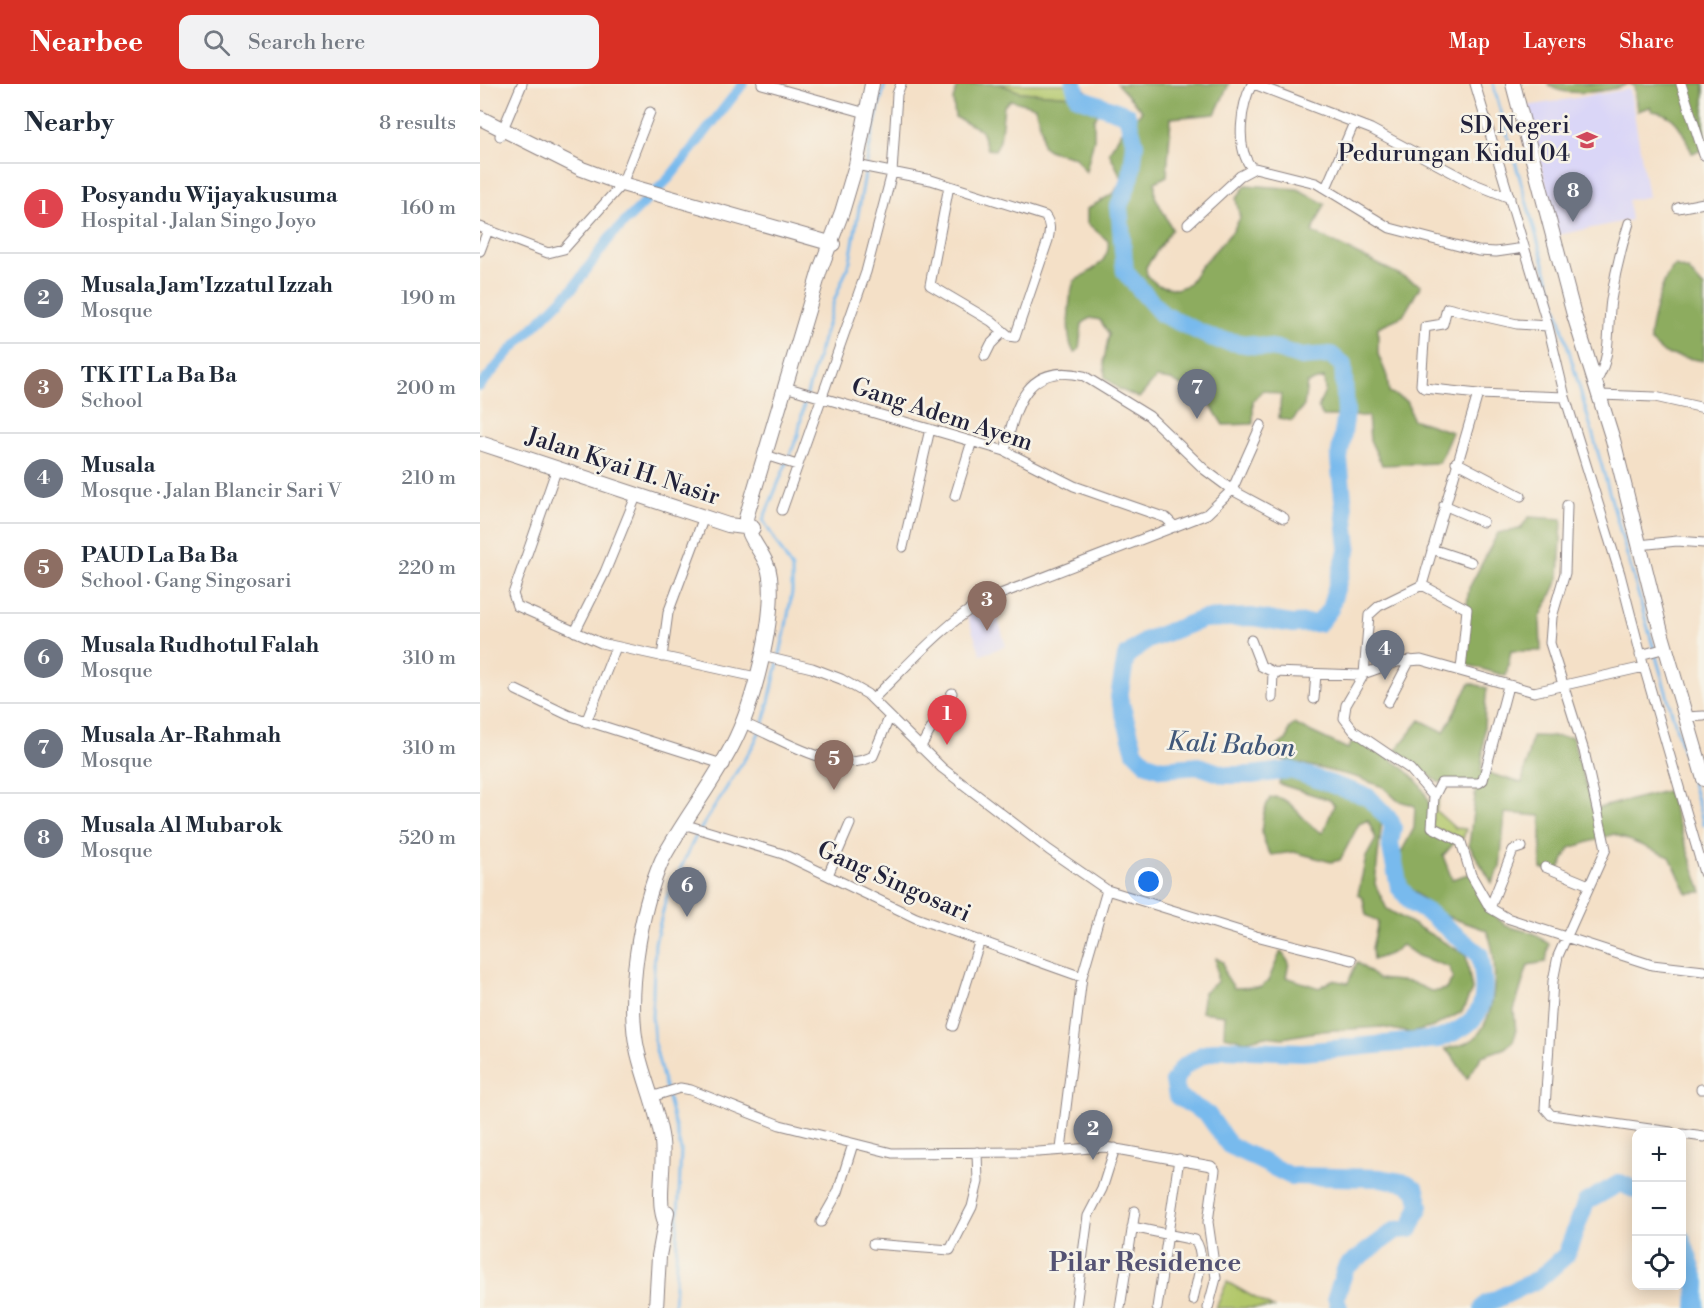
<!DOCTYPE html>
<html lang="en">
<head>
<meta charset="utf-8">
<style>
	:root { --surface:#fff; --page:#f2f2f3; --text:#1f2937; --muted:#747a83; --line:#e0e1e3; --accent:#d93025 }
	body { margin:0; font-family:"Libre Bodoni",serif; background:var(--page); color:var(--text) }
	.controls { position:absolute; right:18px; bottom:18px; display:grid; overflow:hidden; border-radius:12px; box-shadow:0 3px 15px #0003 }
	.controls button { width:54px; height:54px; display:grid; place-items:center; padding:0; border:0; border-bottom:2px solid var(--line); background:var(--surface); color:var(--text); font:30px sans-serif }
	.you { position:absolute; left:669px; top:798px; width:21px; height:21px; margin:-15px; border:4px solid #fff; border-radius:50%; background:#1a73e8; box-shadow:0 0 0 9px #1a73e833 }
	.badge { display:grid; place-items:center; width:39px; height:39px; border-radius:50%; background:var(--accent); color:#fff; font-size:20px; font-weight:700 }
	.pin { position:absolute; translate:-50% -50px; filter:drop-shadow(0 2px 3px #0008) }
	.pin::after { content:''; position:absolute; top:32px; width:21px; height:18px; background:inherit; clip-path:polygon(0 0,100% 0,50% 100%) }
	.list { margin:0; padding:0; list-style:none }
	h2 { display:flex; justify-content:space-between; align-items:center; height:78px; margin:0; padding:0 24px; font-size:26px }
	h2 small { font-size:20px; font-weight:400; color:var(--muted) }
	.list li { display:grid; grid-template-columns:39px 1fr auto; gap:18px; align-items:center; box-sizing:border-box; height:90px; padding:0 24px; border-top:2px solid var(--line) }
	.list b { display:block; font-size:22px; white-space:nowrap }
	.list p { margin:0; font-size:20px; white-space:nowrap; color:var(--muted) }
	.list em { font-size:20px; font-style:normal; color:var(--muted) }
	.icon { flex:none; width:33px; height:33px; fill:none; stroke:currentColor; stroke-width:2; stroke-linecap:round; stroke-linejoin:round }
	.map { position:relative; flex:none; width:1224px; height:1224px; overflow:hidden }
	header { display:flex; align-items:center; gap:36px; box-sizing:border-box; height:84px; padding:0 30px; background:var(--accent); color:#fff }
	header strong { font-size:28px }
	nav { display:flex; gap:33px; margin-inline-start:auto; font-size:21px }
	.search { width:420px; height:54px; background:var(--page); display:flex; align-items:center; gap:15px; box-sizing:border-box; padding:0 21px; border-radius:12px; color:var(--muted); font-size:22px }
	main { display:flex }
	aside { flex:1; background:var(--surface) }
	.map>svg:first-child { display:block }
</style>
</head>
<body>
<header>
<strong>Nearbee</strong>
<div class="search"><svg class="icon" aria-label="search" viewBox="0 0 24 24"><circle cx="10" cy="10" r="6"/><path d="M15 15l6 6"/></svg>Search here</div>
<nav><a>Map</a><a>Layers</a><a>Share</a></nav>
</header>
<main>
<aside>
<h2>Nearby<small>8 results</small></h2>
<ul class="list">
<li><span class="badge" style="background:#e0444e">1</span><div><b>Posyandu Wijayakusuma</b><p>Hospital · Jalan Singo Joyo</p></div><em>160 m</em></li>
<li><span class="badge" style="background:#6b7280">2</span><div><b>Musala Jam'Izzatul Izzah</b><p>Mosque</p></div><em>190 m</em></li>
<li><span class="badge" style="background:#8d6e63">3</span><div><b>TK IT La Ba Ba</b><p>School</p></div><em>200 m</em></li>
<li><span class="badge" style="background:#6b7280">4</span><div><b>Musala</b><p>Mosque · Jalan Blancir Sari V</p></div><em>210 m</em></li>
<li><span class="badge" style="background:#8d6e63">5</span><div><b>PAUD La Ba Ba</b><p>School · Gang Singosari</p></div><em>220 m</em></li>
<li><span class="badge" style="background:#6b7280">6</span><div><b>Musala Rudhotul Falah</b><p>Mosque</p></div><em>310 m</em></li>
<li><span class="badge" style="background:#6b7280">7</span><div><b>Musala Ar-Rahmah</b><p>Mosque</p></div><em>310 m</em></li>
<li><span class="badge" style="background:#6b7280">8</span><div><b>Musala Al Mubarok</b><p>Mosque</p></div><em>520 m</em></li>
</ul>
</aside>
<div class="map">
<svg width="1224" height="1224" viewBox="0 0 1224 1224">
	<rect width="100%" height="100%" fill="#f7f3e8"/>
	<filter id="ink" filterUnits="userSpaceOnUse"><feTurbulence type="fractalNoise" baseFrequency=".0167" numOctaves="2"/><feDisplacementMap in="SourceGraphic" scale="12" xChannelSelector="R" yChannelSelector="G"/><feConvolveMatrix kernelMatrix="1 2 1 2 8 2 1 2 1" color-interpolation-filters="sRGB"/></filter>
	<filter id="wash" filterUnits="userSpaceOnUse"><feTurbulence type="fractalNoise" baseFrequency=".008" numOctaves="4" result="noise"/><feDisplacementMap in="SourceGraphic" scale="24" xChannelSelector="R" yChannelSelector="G"/><feGaussianBlur stdDeviation="1.35" result="paint"/><feColorMatrix in="noise" values="0 0 0 0 0 0 0 0 0 0 0 0 0 0 0 0 0 1.4 0 .05"/><feComposite in="paint" operator="in"/></filter>
	<g filter="url(#wash)">
		<rect width="100%" height="100%" fill="#f4e0c7"/>
		<path fill="#dad6f7" d="M1150,5L1168,113L1148,116L1151,136L1078,151L1047,22Z
			M513,517L526,562L501,571L487,532Z"/>
		<path fill="#b2c76b" stroke="#6a7453" stroke-width="1.5" d="M519,0H586L592,12L540,8Z
			M955,715H959L956,727L975,744L986,745L983,755L952,743Z
			M747,1198L793,1224H736Z"/>
		<path fill="#8dac5f" stroke="#58674d" stroke-width="1.5" d="M478,0H519L540,8L592,12L603,22L620,26L614,35V55L606,88L595,73L570,67L562,61V47L555,23L531,16L524,22L520,57L515,66L507,65L501,46L475,33L473,15Z
			M637,0H749L735,30L691,34L687,92L675,98V112L692,145L666,183L667,192L678,201L696,205L708,201L720,183L752,148L760,134L756,115L766,101L818,105L845,120L832,148L941,201L923,232L898,243V270L907,292L909,308L928,318L932,335L972,348L959,379L902,381L890,356L888,332H843L838,324L845,307L844,294L827,299L824,322L812,337L799,334L801,311L783,306L773,317V340L743,341L728,317L691,296L676,294L659,314L639,305L625,293L624,276L629,250L620,236L610,234L602,240L599,265L595,269C584,258 589,212 594,197C609,188 631,178 628,157L607,139V125L634,109L642,95L629,68L640,50L662,27Z
			M1068,0H1148C1132,8 1079,14 1068,0Z
			M1149,0H1224V66L1212,69C1203,48 1197,29 1172,27L1170,23L1157,27L1154,2Z
			M1195,182L1208,186L1224,204V277L1185,270L1170,257C1169,244 1183,189 1195,182Z
			M1049,433L1082,435L1079,494L1060,534L1061,567H1031L1026,592L985,580V538L989,504L1018,449L1040,445Z
			M990,599L1007,604C1003,632 1005,659 1001,687L1042,699L1052,652L1092,653L1113,725L1187,707L1222,808L1207,809L1190,773L1134,750L1090,764L1078,787L1061,785V732L1025,729L1020,784L1012,799L989,761L996,704L958,698L916,666L940,636L964,648Z
			M814,640L868,665L875,653C901,670 937,685 948,716C950,724 948,736 948,744L974,759L963,772L972,795L995,788L1013,830L1026,842L1053,849L1069,860L1066,878L1048,881L1034,926L1036,949L1033,957L1025,964L1002,972L987,995L973,973L965,965C972,963 985,961 992,956C1018,937 1020,872 1006,846L963,831L949,821L927,801L918,774L934,744L935,722L917,716L903,703L876,693L796,674V663L807,655L809,645Z
			M801,691L893,719L902,735L895,800L907,825L986,871L992,906L982,928L953,943L931,949L901,943L841,947L803,954L785,952L766,957L744,952L745,931L721,928L724,908L737,898L736,874L743,878L745,890L754,904L781,903L788,897L801,867L809,879L806,893L839,904L852,896L868,899L877,878L898,895L931,898L953,908L966,905L973,894L969,883L938,872L922,861L912,869L893,876L892,864L898,838L886,831L883,815L878,810L886,773L896,755L888,736L879,740L860,776L851,778L814,768L791,771C778,754 780,732 790,714C811,708 822,741 843,749L854,721L850,716L799,700Z"/>
		<path fill="#78baed" stroke="#4d6e94" stroke-width="1.5" d="M586,0H599L613,13L633,23L626,28C605,22 596,19 586,0Z"/>
		<g fill="none" stroke-linecap="round" stroke-linejoin="round">
			<path stroke="#78baed" stroke-width="3" d="M1013,0L1224,741
				M194,1224L201,1066L175,962L172,933L175,859L186,815L215,754L274,660L285,635L305,548L312,508V485L283,436L318,351L324,320L354,217L370,177L391,55L405,0"/>
			<path stroke="#78baed" stroke-width="10" d="M0,302L30,267L94,203L131,152L190,93L263,0"/>
			<path stroke="#78baed" stroke-width="18" d="M594,0L598,13L647,31L655,60L651,92L639,122L645,188L682,230L734,255L797,265L821,273L851,271L863,281L866,329L859,375L868,464L850,525L839,539L812,540L772,533L723,535L667,556L646,572L639,613L655,668L667,680L682,685L719,682L745,691H771L811,686L888,713L910,736L913,743L910,759L919,803L933,820L950,830L1000,871C1008,918 1006,938 958,955L823,968L743,965L722,971L703,983L694,997L697,1012L728,1031L749,1061L811,1092L900,1094L927,1099L936,1106L940,1122L930,1145L916,1146L866,1183L856,1213L859,1224
				M1202,1155L1217,1199L1216,1224
				M1003,1224L1006,1220L1059,1195L1086,1171L1106,1118L1140,1099L1156,1106"/>
		</g>
	</g>
	<g filter="url(#ink)">
		<g fill="none" stroke-linecap="round" stroke-linejoin="round">
			<defs>
				<path id="street" d="M282,0L386,29
					M772,0C761,21 755,63 771,83L836,99L910,144L998,167L1016,168L1044,164
					M774,0L891,45L992,99L1030,114
					M995,0L1068,242L1085,313L1140,490L1164,583L1224,789
					M1201,0L1224,71
					M20,52L42,0
					M376,81L451,96L565,132C571,140 570,147 568,156L535,253L529,252L511,237L450,201L469,102
					M846,104L874,39
					M1198,124L1224,119
					M708,140L760,92L775,84
					M0,143L68,169L84,165L142,100L170,28
					M0,167L8,146
					M1068,242L1037,240L967,224L963,240L945,243L941,301L944,304L998,310L1085,313
					M505,272L511,260L523,248
					M1116,297C1132,275 1127,242 1131,216C1135,189 1141,164 1149,139
					M305,303L525,367L594,402L686,434L695,443
					M998,310L942,501L899,522L889,531L884,590L866,621L864,634L874,647L930,685L954,713L952,743L981,758L991,791L1010,824L1027,834L1172,881L1224,887
					M1120,311L1175,313L1224,324
					M525,367C536,321 546,278 604,292L669,332L725,386L752,406L804,434
					M285,371L317,381
					M976,378L1041,412
					M77,384L33,510L37,522L121,559L276,593
					M475,412L492,357
					M964,421L1003,438
					M1087,421L1085,489L1072,533L1070,559L1104,667L1126,765L1078,872L1073,897L1065,1024L1071,1031L1191,1048
					M302,426L386,188L412,89L417,10L421,0
					M1159,461L1197,457L1224,459
					M423,463L450,345
					M952,465L991,478
					M942,501L987,525L981,586
					M95,548L125,488L157,410
					M771,556L781,582L793,588L880,591L917,578L941,576L1054,608L1164,583
					M1160,571L1186,564
					M282,572L332,584L361,595L387,610L462,684L569,766L627,806L776,852L872,876
					M182,573L188,529L224,433
					M36,606L88,631L245,681
					M792,614L793,588
					M393,615C426,583 466,538 505,516L727,430L752,406L781,341
					M834,615L836,590
					M908,618L930,576
					M1205,633L1224,632
					M106,638L136,563
					M270,642C303,656 359,692 393,672L409,634
					M440,664L472,609
					M954,713L961,699H999L1003,696L1028,602
					M203,740L303,770L436,834L602,893
					M1065,783L1109,801
					M348,791L370,740
					M1010,824L1033,766L1042,763
					M473,942L500,856
					M1221,1005H1224
					M171,1013L200,1004L211,1006L300,1041L412,1069L558,1068L625,1063L731,1082L735,1086L728,1138L736,1194L728,1224
					M1202,1050L1224,1053
					M581,1065L602,893L627,806
					M341,1138L358,1108L373,1060
					M652,1143L715,1156C727,1172 716,1198 713,1216
					M393,1160L470,1166L492,1123L498,1098L497,1068
					M596,1222L608,1132L622,1105L635,1064
					M640,1224L655,1127
					M677,1224L699,1075"/>
				<path id="secondary" d="M1033,0L1094,231L1133,356L1181,548L1224,695
					M0,34L102,85L142,100L353,160
					M0,359L248,441L273,444
					M184,1135C177,1114 185,1081 182,1057C178,1027 165,999 158,969C145,915 160,826 182,776C203,737 231,702 252,662C273,622 295,538 290,493C288,471 267,457 266,434L340,186L362,128L376,81L392,0
					M176,1224L179,1172L187,1128"/>
			</defs>
			<use href="#street" stroke="#8b8181" stroke-width="11"/>
			<use href="#secondary" stroke="#8b8181" stroke-width="16"/>
			<use href="#street" stroke="#fff" stroke-width="9"/>
			<use href="#secondary" stroke="#fff" stroke-width="14"/>
		</g>
	</g>
	<defs>
		<symbol id="school-bare" viewBox="-9 -9 18 18"><path d="M0-5L7-2L0 1L-7-2ZM-4 1L0 2.5L4 1V4Q0 6-4 4Z" fill="#d1495b" stroke="#f7f3e8" stroke-width="2.5" paint-order="stroke"/></symbol>
	</defs>
	<g fill-rule="evenodd">
		<use href="#school-bare" x="1092" y="41" width="30" height="30"/>
	</g>
	<g text-anchor="middle" dominant-baseline="central" stroke-width="5" stroke-linejoin="round" paint-order="stroke">
		<g font-size="24" fill="#22223b" stroke="#f7f3e8" text-anchor="end">
			<text x="1090" y="42">SD Negeri<tspan x="1090" dy="28">Pedurungan Kidul 04</tspan></text>
		</g>
		<g font-size="24" fill="#22223b" stroke="#f7f3e8">
			<text transform="translate(462 331) rotate(18)">Gang Adem Ayem</text>
			<text transform="translate(143 383) rotate(18)">Jalan Kyai H. Nasir</text>
			<text transform="translate(414 798) rotate(24)">Gang Singosari</text>
		</g>
		<g font-size="26" font-style="italic" fill="#405779" stroke="#f7f3e8">
			<text transform="translate(751 661) rotate(3)">Kali Babon</text>
		</g>
		<g font-size="26" font-weight="bold" fill="#545273" stroke="#f7f3e8">
			<text x="665" y="1179">Pilar Residence</text>
		</g>
	</g>
</svg>
<div class="controls">
<button>+</button>
<button>−</button>
<button><svg class="icon" aria-label="locate" viewBox="0 0 24 24"><circle cx="12" cy="12" r="6"/><path d="M12 2v4M12 18v4M2 12h4M18 12h4"/></svg></button>
</div>
<div class="you"></div>
<div class="pin badge" style="left:467px;top:661px;background:#e0444e">1</div>
<div class="pin badge" style="left:613px;top:1076px;background:#6b7280">2</div>
<div class="pin badge" style="left:507px;top:547px;background:#8d6e63">3</div>
<div class="pin badge" style="left:905px;top:596px;background:#6b7280">4</div>
<div class="pin badge" style="left:354px;top:706px;background:#8d6e63">5</div>
<div class="pin badge" style="left:207px;top:833px;background:#6b7280">6</div>
<div class="pin badge" style="left:717px;top:335px;background:#6b7280">7</div>
<div class="pin badge" style="left:1093px;top:138px;background:#6b7280">8</div>
</div>
</main>
</body>
</html>
